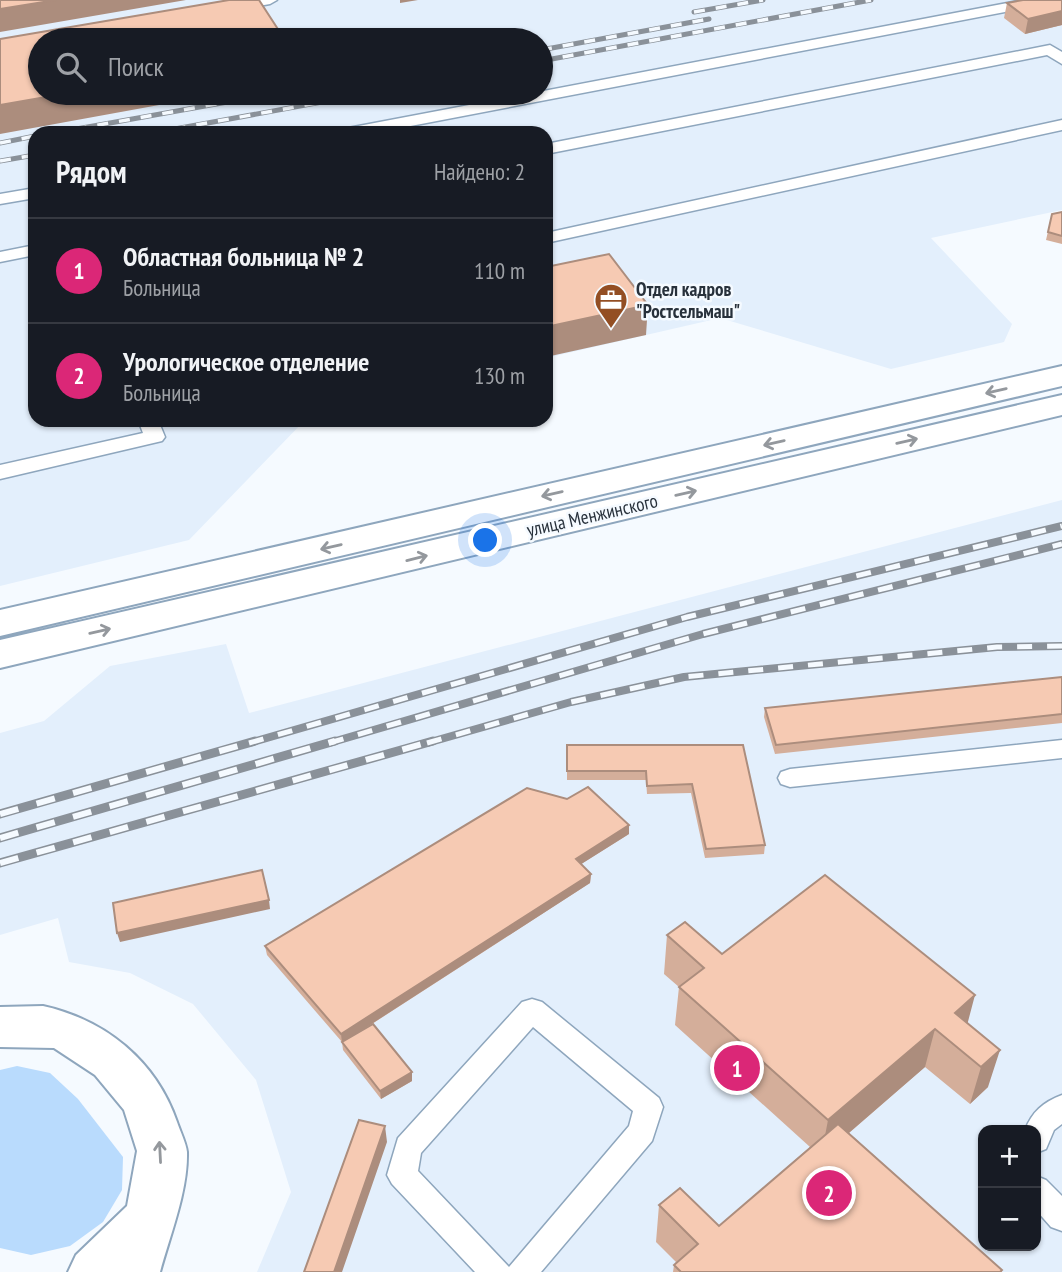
<!DOCTYPE html>
<html lang="ru">
<head>
<meta charset="utf-8">
<style>
	:root { --surface:#171b24; --page:#242831; --text:#f1f3f6; --muted:#9ea1a6; --line:#363941; --accent:#db2777 }
	body { margin:0; font-family:"PT Sans Narrow",sans-serif; background:var(--page); color:var(--text) }
	.controls { position:absolute; right:21px; bottom:21px; display:grid; overflow:hidden; border-radius:14px; box-shadow:0 2px 5px #0004 }
	.controls button { width:63px; height:63px; display:grid; place-items:center; padding:0; border:0; border-bottom:2px solid var(--line); background:var(--surface); color:var(--text); font:35px sans-serif }
	.you { position:absolute; left:486px; top:541px; width:24px; height:24px; margin:-18px; border:5px solid #fff; border-radius:50%; background:#1a73e8; box-shadow:0 0 0 10px #1a73e833 }
	.badge { display:grid; place-items:center; width:46px; height:46px; border-radius:50%; background:var(--accent); color:#fff; font-size:23px; font-weight:700 }
	.pin { position:absolute; translate:-50% -50%; border:4px solid #fff; box-shadow:0 2px 7px #0006 }
	.list { margin:0; padding:0; list-style:none }
	h2 { display:flex; justify-content:space-between; align-items:center; height:91px; margin:0; padding:0 28px; font-size:30px }
	h2 small { font-size:23px; font-weight:400; color:var(--muted) }
	.list li { display:grid; grid-template-columns:46px 1fr auto; gap:21px; align-items:center; box-sizing:border-box; height:105px; padding:0 28px; border-top:2px solid var(--line) }
	.list b { display:block; font-size:26px; white-space:nowrap }
	.list p { margin:0; font-size:23px; white-space:nowrap; color:var(--muted) }
	.list em { font-size:23px; font-style:normal; color:var(--muted) }
	.icon { flex:none; width:38px; height:38px; fill:none; stroke:currentColor; stroke-width:2; stroke-linecap:round; stroke-linejoin:round }
	.map { position:relative; flex:none; width:1062px; height:1272px; overflow:hidden }
	.search { position:absolute; background:var(--surface); box-shadow:0 2px 5px #0004; left:28px; top:28px; width:525px; height:77px; display:flex; align-items:center; gap:18px; box-sizing:border-box; padding:0 24px; border-radius:38px; color:var(--muted); font-size:26px }
	.panel { position:absolute; background:var(--surface); box-shadow:0 2px 5px #0004; left:28px; top:126px; width:525px; height:301px; border-radius:21px }
	.map>svg:first-child { display:block }
</style>
</head>
<body>
<div class="map">
<svg width="1062" height="1272" viewBox="0 0 1062 1272">
	<rect width="100%" height="100%" fill="#f5faff"/>
	<path fill="#e3effc" fill-rule="evenodd" d="M0,0H1062V210L931,238L1012,324L1004,342L891,369L720,318L546,358V133H35V420H305L189,540L0,586ZM40,40H541V93H40Z
		M1062,500V1272H257L291,1192L256,1080L193,1004L130,973L69,962L58,918L0,935V733L44,721L110,666L226,644L249,713ZM983,1130H1036V1246H983Z"/>
	<path fill="#b9dbfd" d="M17,1066L50,1073L78,1099L123,1157L122,1190L103,1222L70,1246L31,1255L0,1248V1070Z"/>
	<g fill="none" stroke-linecap="round" stroke-linejoin="round">
		<defs>
			<path id="lane" d="M245,0H277L270,4L231,11L224,7Z
				M1023,0H1053L1046,4L374,133H340L348,128Z
				M1050,45L1062,52V64L1047,55L546,154V144Z
				M1062,120V130L546,243V233Z
				M35,188V198L0,204V194Z
				M35,245V255L0,262V252Z
				M138,420H158L165,437L162,441L0,479V465L143,433Z
				M1062,740V758L790,787L781,784L778,778L781,772L790,769Z
				M532,999L542,1002L659,1098L663,1107L652,1141L541,1272H475L392,1184L387,1175L398,1138L522,1002ZM533,1027L633,1111L629,1126L509,1267L418,1171L421,1153Z
				M1062,1095V1124L1054,1130L1046,1149L1036,1153V1130H1025C1032,1112 1043,1102 1062,1095Z
				M1036,1176L1046,1180L1062,1196V1231L1051,1227L1036,1210Z"/>
			<path id="secondary" d="M43,1006C106,1020 156,1061 177,1122C180,1131 186,1143 187,1152C188,1191 170,1235 160,1272H68L76,1255L127,1206L137,1151L124,1110L95,1075L54,1048L0,1047V1007Z"/>
			<path id="primary" d="M1062,366V386L0,636V610Z
				M1062,395V415L0,668V640Z"/>
		</defs>
		<use href="#lane" stroke="#8ea6bd" stroke-width="3"/>
		<use href="#secondary" stroke="#8ea6bd" stroke-width="4"/>
		<use href="#primary" stroke="#8ea6bd" stroke-width="4"/>
		<use href="#lane" fill="#fff" fill-rule="evenodd"/>
		<use href="#secondary" fill="#fff" fill-rule="evenodd"/>
		<use href="#primary" fill="#fff" fill-rule="evenodd"/>
		<defs>
			<path id="rail-far2" d="M694,12L763,0
				M541,50L709,19
				M541,61L871,0
				M54,133L233,101L300,93
				M153,133L371,93
				M0,143L35,136
				M0,161L35,155"/>
			<path id="rail-far1" d="M249,743L687,617L1062,526
				M329,743L703,634L1062,544
				M427,743L571,702L684,677L997,647L1062,646"/>
			<path id="rail" d="M0,814L255,741
				M0,838L335,741
				M0,863L433,741"/>
		</defs>
		<use href="#rail-far2" stroke="#8a9199" stroke-width="5"/>
		<use href="#rail-far1" stroke="#8a9199" stroke-width="8"/>
		<use href="#rail" stroke="#8a9199" stroke-width="9"/>
		<use href="#rail-far2" stroke="#f5faff" stroke-width="3.5" stroke-dasharray="11" stroke-linecap="butt"/>
		<use href="#rail-far1" stroke="#f5faff" stroke-width="5" stroke-dasharray="15" stroke-linecap="butt"/>
		<use href="#rail" stroke="#f5faff" stroke-width="6" stroke-dasharray="19" stroke-linecap="butt"/>
	</g>
	<path fill="#d4ae9a" d="M1062,0V25L1025,34L1004,18L1007,3Z
		M1062,212V244L1046,240L1052,214Z
		M1062,677V723L775,754L764,717L765,708Z
		M567,745H743L765,845L764,854L705,858L691,793L647,794L646,780H567Z
		M629,834L581,864L591,874L590,883L358,1033L412,1081L381,1099L343,1050L342,1042L267,955L265,946Z
		M667,935L722,954L967,1023L988,1087L970,1104L925,1067L849,1133L1002,1270V1272H673L674,1265L676,1262L656,1242L659,1205L719,1226L810,1147L675,1025L679,987L664,974Z"/>
	<path fill="#ac8d7d" d="M56,0H186L0,32V9Z
		M400,0H418L400,3Z
		M1062,11V25L1025,34L1028,19Z
		M69,93H225L0,134V105Z
		M648,305L646,335L546,357V327Z
		M629,825V834L575,868L576,859Z
		M591,874L590,883L342,1043L341,1034Z
		M269,900L270,909L120,942L117,933Z
		M975,995L965,1033L955,1013Z
		M935,1029L925,1067L821,1157L828,1120Z
		M1000,1050L988,1087L970,1104L981,1067Z
		M412,1072V1081L381,1099L380,1091Z
		M385,1126L387,1142L342,1272H334Z"/>
	<path fill="#f6cab3" stroke="#ac8d7d" stroke-width="2" d="M0,0H56L0,9Z
		M229,0H259L285,40H40V93H69L0,105V39Z
		M1023,0H1062V11L1028,19L1007,3Z
		M1062,212V236L1048,232L1052,214Z
		M609,254L648,305L546,327V267Z
		M1062,677V714L776,745L765,708Z
		M567,745H743L765,845L706,849L692,784L647,786L646,771H567Z
		M588,787L629,825L576,859L591,874L341,1034L265,946L527,788L567,799Z
		M262,870L269,900L117,933L113,903Z
		M825,875L975,995L955,1013L1000,1050L981,1067L935,1029L828,1120L679,987L704,968L667,935L685,922L722,954Z
		M373,1024L412,1072L380,1091L342,1042Z
		M359,1120L385,1126L334,1272H304Z
		M838,1124L1002,1270L1000,1272H681L674,1265L698,1244L659,1205L680,1188L719,1226Z"/>
	<defs><path id="oneway-shaft" d="M-6 0H5M1.5-3L5.5 0L1.5 3" fill="none" stroke-width="1.6" stroke-linecap="round" stroke-linejoin="round" transform="scale(1.75)"/></defs>
	<g stroke="#94989d">
		<use href="#oneway-shaft" transform="translate(996 391) rotate(167)"/>
		<use href="#oneway-shaft" transform="translate(907 441) rotate(-13)"/>
		<use href="#oneway-shaft" transform="translate(774 443) rotate(167)"/>
		<use href="#oneway-shaft" transform="translate(686 493) rotate(-13)"/>
		<use href="#oneway-shaft" transform="translate(552 494) rotate(167)"/>
		<use href="#oneway-shaft" transform="translate(331 547) rotate(167)"/>
		<use href="#oneway-shaft" transform="translate(417 558) rotate(-14)"/>
		<use href="#oneway-shaft" transform="translate(100 631) rotate(-13)"/>
		<use href="#oneway-shaft" transform="translate(160 1152) rotate(-93)"/>
	</g>
	<defs>
		<symbol id="office-pin" viewBox="-11 -11 22 30"><path d="M0 17L-7.5 6A9.5 9.5 0 1 1 7.5 6Z" fill="#934e23" stroke="#f5faff"/><path d="M-6-3h4V-5.5h4V-3h4V5H-6ZM-1-4.5V-3h2v-1.5ZM-6 0V1H6V0Z" fill="#fff"/></symbol>
	</defs>
	<g fill-rule="evenodd">
		<use href="#office-pin" x="592" y="281" width="38" height="52"/>
	</g>
	<g text-anchor="middle" dominant-baseline="central" stroke-width="5" stroke-linejoin="round" paint-order="stroke">
		<g font-size="19" font-weight="bold" fill="#28313b" stroke="#f5faff" text-anchor="start">
			<text x="636" y="289">Отдел кадров<tspan x="636" dy="22">"Ростсельмаш"</tspan></text>
		</g>
		<g font-size="19" fill="#28313b" stroke="#f5faff">
			<text transform="translate(592 515) rotate(-13)">улица Менжинского</text>
		</g>
	</g>
</svg>
<div class="controls">
<button>+</button>
<button>−</button>
</div>
<div class="you"></div>
<div class="pin badge" style="left:737px;top:1068px">1</div>
<div class="pin badge" style="left:829px;top:1193px">2</div>
<div class="search"><svg class="icon" aria-label="search" viewBox="0 0 24 24"><circle cx="10" cy="10" r="6"/><path d="M15 15l6 6"/></svg>Поиск</div>
<section class="panel">
<h2>Рядом<small>Найдено: 2</small></h2>
<ul class="list">
<li><span class="badge">1</span><div><b>Областная больница № 2</b><p>Больница</p></div><em>110 m</em></li>
<li><span class="badge">2</span><div><b>Урологическое отделение</b><p>Больница</p></div><em>130 m</em></li>
</ul>
</section>
</div>
</body>
</html>
